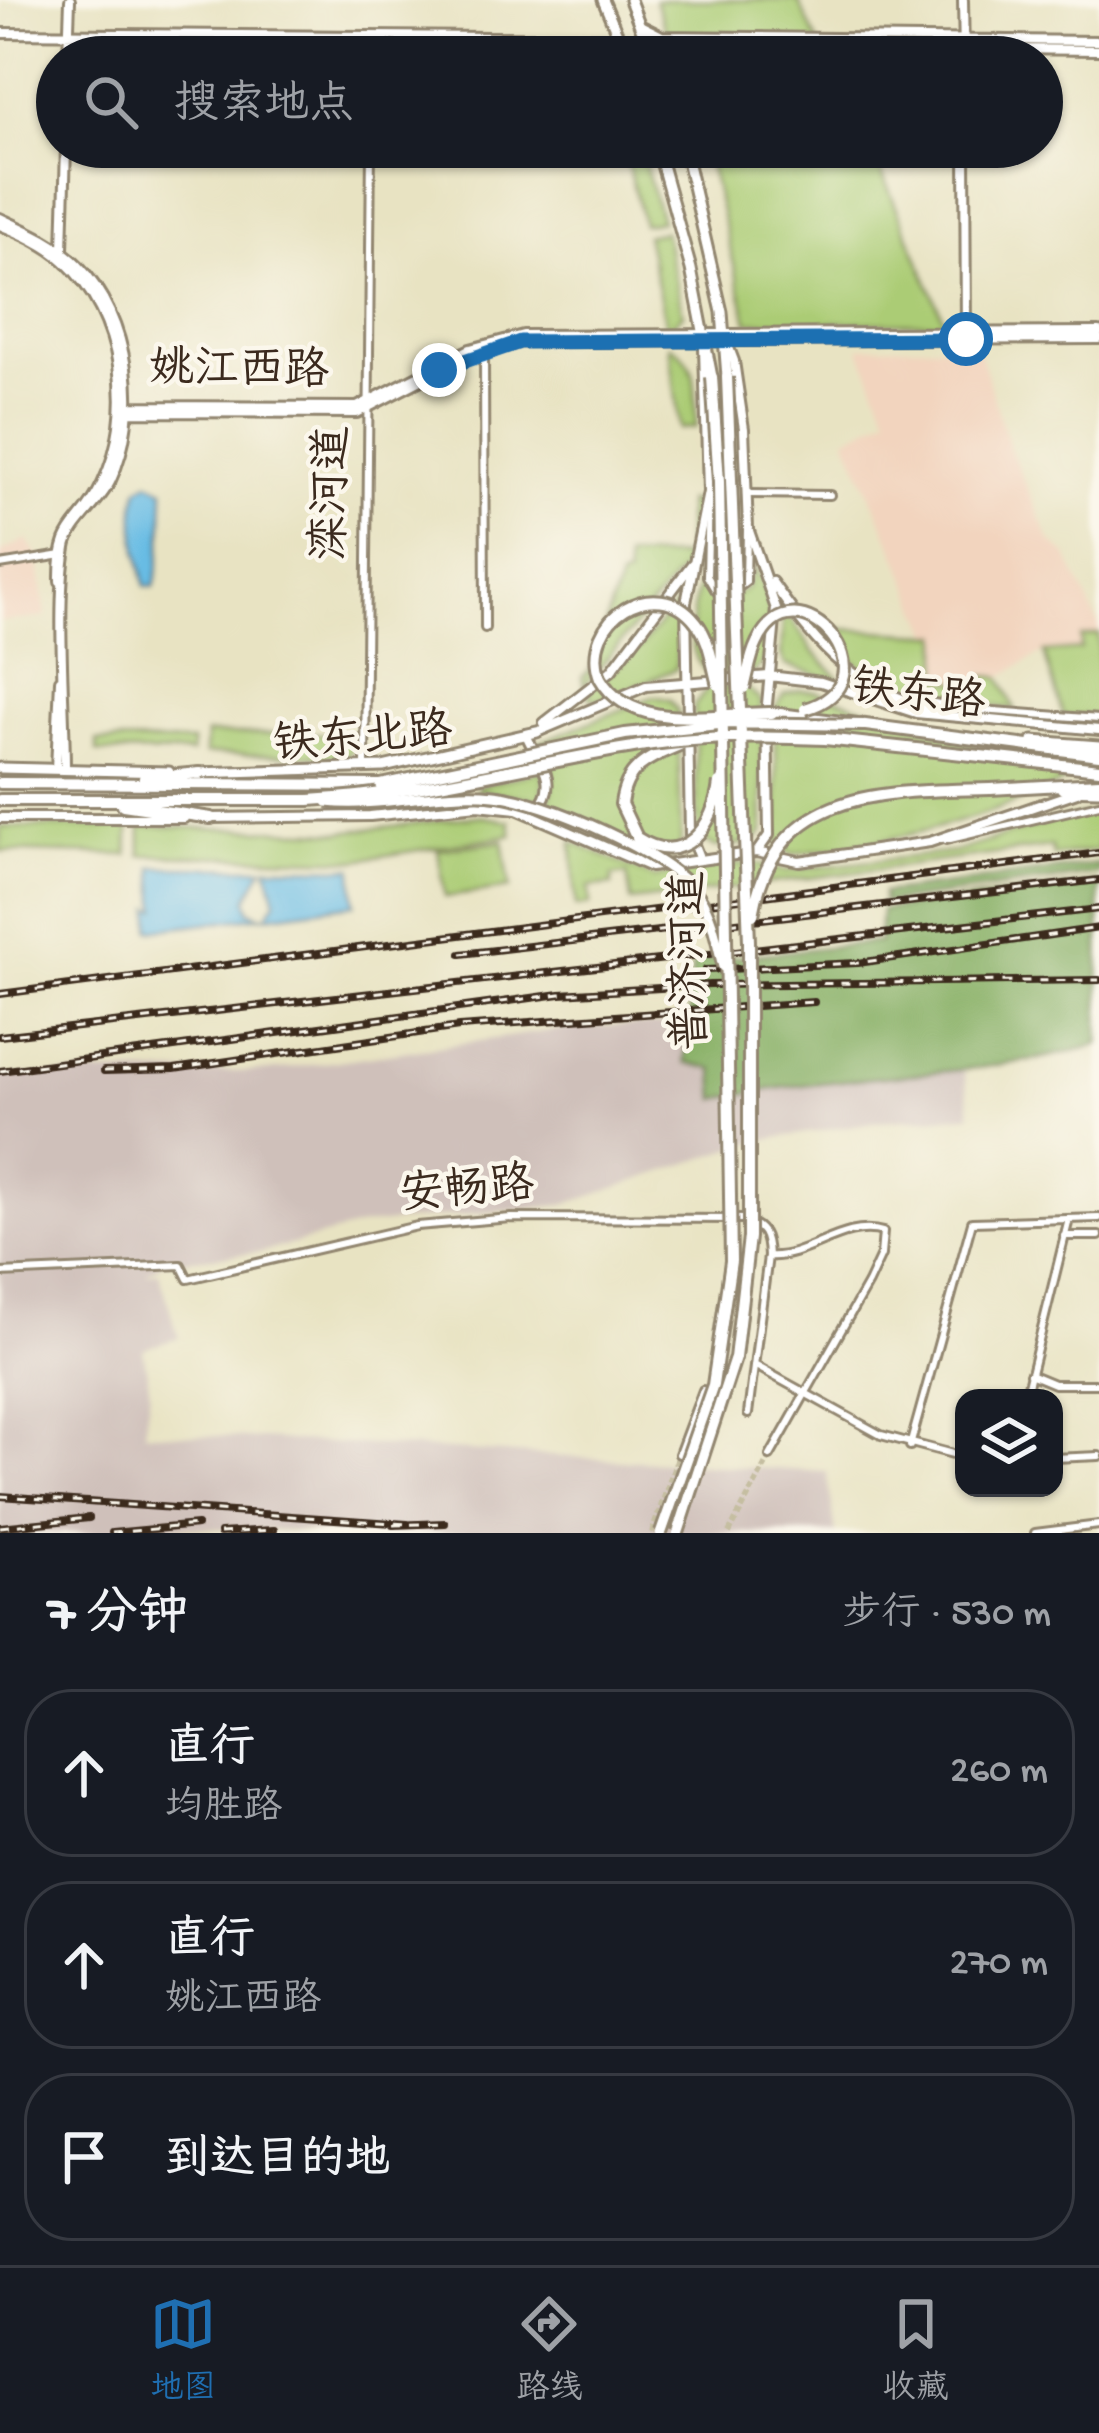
<!DOCTYPE html>
<html lang="zh">
<head>
<meta charset="utf-8">
<style>
	:root { --surface:#171b24; --page:#242831; --text:#f1f3f6; --muted:#9ea1a6; --line:#363941; --accent:#1f6fb2 }
	body { margin:0; font-family:"Gochi Hand","LXGW WenKai TC",sans-serif; background:var(--page); color:var(--text) }
	.controls { position:absolute; right:36px; bottom:36px; display:grid; overflow:hidden; border-radius:24px; box-shadow:0 3px 9px #0004 }
	.controls button { width:108px; height:108px; display:grid; place-items:center; padding:0; border:0; border-bottom:3px solid var(--line); background:var(--surface); color:var(--text); font:60px sans-serif }
	.stop { position:absolute; width:36px; height:36px; margin:-27px; border:9px solid #1f6fb2; border-radius:50%; background:#fff }
	.stop.end { background:#1f6fb2; border-color:#fff; box-shadow:0 3px 12px #0008 }
	.list { margin:0; padding:0; list-style:none }
	h2 { display:flex; justify-content:space-between; align-items:center; height:156px; margin:0; padding:0 48px; font-size:51px }
	h2 small { font-size:39px; font-weight:400; color:var(--muted) }
	.list li { display:grid; grid-template-columns:78px 1fr auto; gap:36px; align-items:center; box-sizing:border-box; height:168px; margin:0 24px 24px; padding:0 24px; border:3px solid var(--line); border-radius:48px }
	.list b { display:block; font-size:45px; white-space:nowrap }
	.list p { margin:0; font-size:39px; white-space:nowrap; color:var(--muted) }
	.list em { font-size:39px; font-style:normal; color:var(--muted) }
	.icon { flex:none; width:66px; height:66px; fill:none; stroke:currentColor; stroke-width:2; stroke-linecap:round; stroke-linejoin:round }
	.map { position:relative; flex:none; width:1099px; height:1533px; overflow:hidden }
	.search { position:absolute; background:var(--surface); box-shadow:0 3px 9px #0004; left:36px; right:36px; top:36px; height:132px; display:flex; align-items:center; gap:30px; box-sizing:border-box; padding:0 42px; border-radius:66px; color:var(--muted); font-size:45px }
	.sheet { height:732px; background:var(--surface) }
	nav { display:flex; justify-content:space-around; align-items:center; box-sizing:border-box; height:168px; border-top:3px solid var(--line); background:var(--surface); font-size:33px; color:var(--muted) }
	nav a { display:grid; justify-items:center; gap:6px }
	nav .on { color:var(--accent) }
	.map>svg:first-child { display:block }
</style>
</head>
<body>
<div class="map">
<svg width="1099" height="1533" viewBox="0 0 1099 1533">
	<rect width="100%" height="100%" fill="#fbf7ec"/>
	<filter id="ink" filterUnits="userSpaceOnUse"><feTurbulence type="fractalNoise" baseFrequency=".00833" numOctaves="2"/><feDisplacementMap in="SourceGraphic" scale="24" xChannelSelector="R" yChannelSelector="G"/><feConvolveMatrix kernelMatrix="1 2 1 2 8 2 1 2 1" color-interpolation-filters="sRGB"/></filter>
	<filter id="wash" filterUnits="userSpaceOnUse"><feTurbulence type="fractalNoise" baseFrequency=".004" numOctaves="4" result="noise"/><feDisplacementMap in="SourceGraphic" scale="48" xChannelSelector="R" yChannelSelector="G"/><feGaussianBlur stdDeviation="2.7" result="paint"/><feColorMatrix in="noise" values="0 0 0 0 0 0 0 0 0 0 0 0 0 0 0 0 0 1.4 0 .05"/><feComposite in="paint" operator="in"/></filter>
	<g filter="url(#wash)">
		<rect width="100%" height="100%" fill="#e8e3c2"/>
		<path fill="#f2d4be" d="M977,345L1010,449L1050,540L1066,554L1099,626V634L1081,637L1082,649L1044,652L1000,677L986,676L985,683L940,680L939,635L931,634L846,438L888,416L859,347Z
			M27,539L38,556L46,617L0,622V553Z"/>
		<path fill="#cfc0ba" d="M687,1023L685,1062L714,1069L716,1099L800,1081L964,1070L971,1115L880,1121L752,1142L564,1205L366,1225L262,1252L165,1262L145,1274L159,1272L179,1338L143,1349L150,1392L144,1432L827,1472L836,1533H352L139,1526L141,1533H0V1075L268,1071L576,1027Z"/>
		<path fill="#abcc75" stroke="#737b4a" stroke-width="3" d="M655,0H798L824,57H675Z
			M623,147H640L661,221L643,224Z
			M705,147H871L945,323L748,322Z
			M664,231L683,314L667,330L646,235Z
			M669,345C702,362 694,392 696,427L680,429Z
			M687,501L700,503L691,554L679,573L584,686L582,677L590,670L620,579L627,577L626,558L686,556Z
			M754,566C770,596 785,646 754,672H707C684,653 692,609 699,582L714,596L729,599L748,587Z
			M681,599L676,669L605,699H590L589,691L639,648Z
			M784,608L812,650L844,683L785,665L781,655Z
			M817,623L840,629L940,635V680L984,683L985,676L1000,677L1015,710L898,689L831,647Z
			M1099,634V716H1063L1044,652L1081,649V637Z
			M744,686L761,701L763,832L753,843L714,847L698,837L694,706L708,688Z
			M800,690L816,691L1073,778C981,822 893,842 792,854L778,848L775,709L784,694Z
			M655,696L670,700L678,711L681,842L673,857L660,856L547,803C558,782 552,761 538,743Z
			M206,734H354L355,746L347,756L205,754Z
			M97,741L192,742V753L97,752Z
			M544,770L542,800L477,790L478,786Z
			M1099,812V850L1053,856L1051,847L631,901L627,874L612,876V885L589,887L590,905L576,907L572,842L654,878L708,866L753,863L784,871L955,852L1058,819Z
			M479,816L510,821L512,835L357,860L141,855V826L340,832Z
			M0,827H129L128,855L0,851Z
			M503,841L510,888L445,897L438,850Z"/>
		<path fill="#88b066" stroke="#626d42" stroke-width="3" d="M1099,864V874L883,903V893Z
			M1099,883V1043L1090,1047C968,1080 841,1072 716,1099L714,1069L685,1062L693,961L879,942L881,910Z"/>
		<path fill="#67bce4" stroke="#517381" stroke-width="3" d="M149,482L164,489C163,522 163,555 154,587L145,586C139,557 129,516 139,488Z
			M153,867L263,868L247,899L250,911L262,916L151,930V908L157,909Z
			M267,867L353,868L355,904L266,916L276,901Z"/>
	</g>
	<g filter="url(#ink)">
		<g fill="none" stroke-linecap="round" stroke-linejoin="round">
			<path stroke="#c5bea1" stroke-width="6" stroke-dasharray="6 3" stroke-linecap="butt" d="M652,1533L679,1454
				M729,1533L770,1456"/>
			<defs>
				<path id="minor" d="M372,57V40
					M484,354L485,628
					M748,494L830,495
					M709,496L707,576L716,591H734L746,582L747,529
					M0,565L62,555
					M912,699L967,709L1099,719
					M365,767L371,147
					M946,840L1099,804
					M1064,1236H1099
					M768,1256C808,1259 843,1220 883,1232L881,1255L868,1283L770,1456
					M0,1273L181,1265L188,1279L417,1226L511,1218L743,1219C764,1227 767,1235 768,1256L748,1414
					M756,1366L881,1435L964,1457
					M1030,1374L1054,1384H1099
					M1025,1398L1069,1219
					M910,1446L972,1222L1099,1218
					M679,1454L703,1390
					M1054,1458L1099,1456
					M1035,1533L1099,1525"/>
				<path id="tertiary" d="M963,0L964,57
					M642,26L662,36L1099,41
					M0,33L619,38
					M68,57L70,0
					M658,57L686,46L1099,50
					M965,147L966,331
					M0,218C28,231 56,243 78,265C131,319 142,414 111,480C101,503 69,525 66,548C56,607 65,705 65,769
					M0,225C22,234 47,245 64,261C124,316 136,414 102,484C80,531 59,520 60,581
					M63,250L66,147
					M726,340L734,361L744,429L748,528L776,609L767,704L769,835L757,852
					M123,406L357,407L470,349L523,335L1099,332
					M122,407L130,412L357,413L460,360L520,342L1099,339
					M772,582C823,655 852,685 939,712
					M544,723L611,671L692,564
					M537,732L646,686L769,676L821,682L916,713L1099,730
					M526,734C534,757 563,781 537,808
					M56,769L60,680
					M0,818H184
					M211,818L370,816L478,805L517,809L651,867L756,852L799,861L930,842L1077,792
					M698,855L690,835L686,603L708,492L704,348"/>
				<path id="primary" d="M603,0L627,57
					M630,0L652,57
					M657,147L691,269L712,377
					M684,147L722,312L727,377
					M1033,741L1099,746
					M0,768L169,772
					M197,773L383,767L537,732
					M1062,789L1099,790"/>
				<path id="trunk" d="M772,713L1099,755
					M825,739L1099,769
					M144,778L200,773
					M0,783L381,785
					M990,789L1099,783
					M0,800H309
					M123,805L211,818
					M637,838L621,804C626,764 652,757 684,743"/>
			</defs>
			<use href="#minor" stroke="#928670" stroke-width="12"/>
			<use href="#tertiary" stroke="#928670" stroke-width="14"/>
			<use href="#primary" stroke="#928670" stroke-width="15"/>
			<use href="#trunk" stroke="#928670" stroke-width="16"/>
			<use href="#minor" stroke="#fff" stroke-width="6"/>
			<use href="#tertiary" stroke="#fff" stroke-width="8"/>
			<use href="#primary" stroke="#fff" stroke-width="9"/>
			<use href="#trunk" stroke="#fff" stroke-width="10"/>
			<defs>
				<path id="rail" d="M461,954L1099,880
					M706,970L858,963L1099,928
					M0,994L1099,853
					M0,1036L1099,909
					M0,1071L560,994L710,985L1099,980
					M104,1071L174,1069L459,1027L814,1002
					M0,1496L407,1524
					M393,1525L445,1523
					M0,1527L89,1518
					M112,1533L197,1525
					M220,1533L274,1530"/>
			</defs>
			<use href="#rail" stroke="#3b2a1e" stroke-width="8"/>
			<use href="#rail" stroke="#fbf7ec" stroke-width="3" stroke-dasharray="9" stroke-linecap="butt"/>
			<defs>
				<path id="primary-bridge" d="M327,802C383,808 438,789 494,795C544,800 671,854 699,896C713,917 717,943 723,967"/>
				<path id="trunk-bridge" d="M718,685C712,664 710,639 696,622C656,570 579,620 600,678C632,735 718,712 772,713
					M744,688C748,674 750,657 757,643C796,560 900,682 805,709
					M381,785L625,734L728,723L864,725
					M309,800C423,794 528,764 639,746C701,736 763,736 825,739
					M637,838C685,869 714,826 719,783
					M753,915C775,785 887,792 990,789
					M661,1533L713,1385L731,1261L719,482L712,377
					M678,1533L735,1358L749,1237V941L727,377"/>
			</defs>
			<use href="#primary-bridge" stroke="#928670" stroke-width="15" stroke-linecap="butt"/>
			<use href="#trunk-bridge" stroke="#928670" stroke-width="16" stroke-linecap="butt"/>
			<use href="#primary-bridge" stroke="#fff" stroke-width="9"/>
			<use href="#trunk-bridge" stroke="#fff" stroke-width="10"/>
		</g>
	</g>
	<g fill="none" stroke-linecap="round" stroke-linejoin="round" filter="url(#ink)">
		<path stroke="#1f6fb2" stroke-width="15" d="M439,370L520,342L966,339"/>
	</g>
	<g text-anchor="middle" dominant-baseline="central" stroke-width="9" stroke-linejoin="round" paint-order="stroke">
		<g font-size="45" fill="#3b2a1e" stroke="#fbf7ec">
			<text transform="translate(239 373) rotate(1)">姚江西路</text>
			<text transform="translate(335 493) rotate(-89)">滦河道</text>
			<text transform="translate(918 698) rotate(7)">铁东路</text>
			<text transform="translate(363 741) rotate(-5)">铁东北路</text>
			<text transform="translate(693 961) rotate(-91)">普济河道</text>
			<text transform="translate(467 1193) rotate(-5)">安畅路</text>
		</g>
	</g>
</svg>
<div class="controls">
<button><svg class="icon" aria-label="layers" viewBox="0 0 24 24"><path d="M12 4l9 5-9 5-9-5zM3 14l9 5 9-5"/></svg></button>
</div>
<div class="stop" style="left:966px;top:339px"></div>
<div class="stop end" style="left:439px;top:370px"></div>
<div class="search"><svg class="icon" aria-label="search" viewBox="0 0 24 24"><circle cx="10" cy="10" r="6"/><path d="M15 15l6 6"/></svg>搜索地点</div>
</div>
<section class="sheet">
<h2>7 分钟<small>步行 · 530 m</small></h2>
<ul class="list">
<li><svg class="icon" aria-label="ahead" viewBox="0 0 24 24"><path d="M12 20V5M6 11l6-6 6 6"/></svg><div><b>直行</b><p>均胜路</p></div><em>260 m</em></li>
<li><svg class="icon" aria-label="ahead" viewBox="0 0 24 24"><path d="M12 20V5M6 11l6-6 6 6"/></svg><div><b>直行</b><p>姚江西路</p></div><em>270 m</em></li>
<li><svg class="icon" aria-label="arrive" viewBox="0 0 24 24"><path d="M6 21V4h12l-3 4 3 4H6"/></svg><div><b>到达目的地</b></div></li>
</ul>
</section>
<nav>
<a class="on"><svg class="icon" aria-label="map" viewBox="0 0 24 24"><path d="M3 6l6-2 6 2 6-2v14l-6 2-6-2-6 2zM9 4v14M15 6v14"/></svg>地图</a>
<a><svg class="icon" aria-label="directions" viewBox="0 0 24 24"><path d="M12 3l9 9-9 9-9-9zM9 14v-3h6M13 9l2 2-2 2"/></svg>路线</a>
<a><svg class="icon" aria-label="saved" viewBox="0 0 24 24"><path d="M7 4h10v16l-5-4-5 4z"/></svg>收藏</a>
</nav>
</body>
</html>
